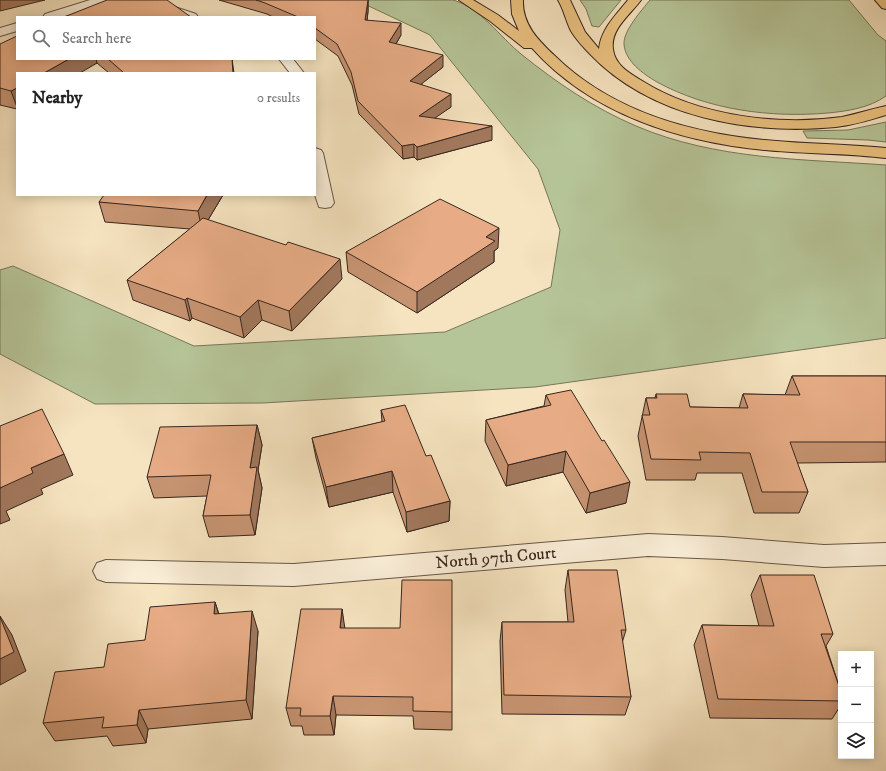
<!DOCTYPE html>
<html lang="en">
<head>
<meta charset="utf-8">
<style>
	:root { --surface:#fff; --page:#f6f6f6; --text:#222; --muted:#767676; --line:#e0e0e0 }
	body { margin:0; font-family:"IM FELL DW Pica",serif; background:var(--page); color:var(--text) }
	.controls { position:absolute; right:12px; bottom:12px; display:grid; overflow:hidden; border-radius:0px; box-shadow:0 2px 10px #0003 }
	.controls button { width:36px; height:36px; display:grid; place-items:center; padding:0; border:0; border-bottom:1px solid var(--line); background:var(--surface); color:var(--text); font:20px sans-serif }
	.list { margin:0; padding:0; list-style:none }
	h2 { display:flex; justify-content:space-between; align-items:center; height:52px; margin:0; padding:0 16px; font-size:17px }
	h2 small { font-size:13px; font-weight:400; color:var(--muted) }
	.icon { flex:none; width:22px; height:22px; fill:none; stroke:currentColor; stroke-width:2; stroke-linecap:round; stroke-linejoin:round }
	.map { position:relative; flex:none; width:886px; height:771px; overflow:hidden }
	.search { position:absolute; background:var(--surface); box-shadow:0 2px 10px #0003; left:16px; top:16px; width:300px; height:44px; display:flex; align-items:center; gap:10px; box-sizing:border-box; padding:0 14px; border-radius:0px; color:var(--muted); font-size:15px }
	.panel { position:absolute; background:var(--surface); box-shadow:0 2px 10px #0003; left:16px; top:72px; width:300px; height:124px; border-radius:0px }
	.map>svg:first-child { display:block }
</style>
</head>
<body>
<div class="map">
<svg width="886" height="771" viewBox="0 0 886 771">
	<rect width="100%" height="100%" fill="#f6e4c0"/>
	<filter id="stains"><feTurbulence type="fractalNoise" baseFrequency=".005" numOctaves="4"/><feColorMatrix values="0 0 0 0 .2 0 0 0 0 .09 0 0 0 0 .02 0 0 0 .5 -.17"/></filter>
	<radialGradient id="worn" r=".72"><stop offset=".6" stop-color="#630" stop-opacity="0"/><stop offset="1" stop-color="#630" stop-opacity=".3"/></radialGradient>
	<path fill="#b6c598" stroke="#77765c" d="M356,0C379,0 403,0 426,0C434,0 445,0 453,0C481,8 500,37 521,54C557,83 594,108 636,126C716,160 802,159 886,165V338L535,387L263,403L95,404L0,354V270L13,266L194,346L445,332L551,287L560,230L538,169L430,35Z
		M580,0H621L599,27L592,26L586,9Z
		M650,0H849L878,35L886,41V96C869,108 848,111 828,113C771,118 708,110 657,82C643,74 625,61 624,44C623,31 642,10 650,0Z
		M886,122V142L868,140L807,138L803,131L848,130Z"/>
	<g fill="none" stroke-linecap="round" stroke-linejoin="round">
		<defs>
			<path id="street" d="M90,0H108L106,3L62,17H43L45,14Z
				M136,0H154L196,14L198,17H180L138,3Z
				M17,23V31L0,36V28Z
				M279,59H293L304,73H290Z
				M315,148L321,150L323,153L334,203L331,207L325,208L319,207L315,195Z
				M648,534L722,537L824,545L886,543V565L824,567L722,559L648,556L294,586L106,582L97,579L93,571L97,563L106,560L294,564Z"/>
			<path id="highway" d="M459,0H473L498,15L519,31L512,14L511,0H523C522,24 538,40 555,56C610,110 689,133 765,140C805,144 846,144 886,148V158C846,153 805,154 765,150C680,142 591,114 532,48H524L490,21Z
				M558,0H570L585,32L599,49C601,29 616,15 628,0H641C631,14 610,29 613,49C615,66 631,74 644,82C699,116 779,126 842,117C857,114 871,109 886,106V115C870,120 853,125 836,127C751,135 651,118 590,54C583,47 576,39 571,31C566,21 564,10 558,0Z
				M875,0H886V9L882,8Z"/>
		</defs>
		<use href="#street" stroke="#685647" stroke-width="2"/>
		<use href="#highway" stroke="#38261f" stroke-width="2"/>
		<use href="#street" fill="#f9edd6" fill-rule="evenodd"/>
		<use href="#highway" fill="#ebc280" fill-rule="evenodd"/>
	</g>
	<path fill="#c79472" stroke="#38261f" d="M219,0H368V11L367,20L401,35L396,44L443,67L421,84L451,107L434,118L492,140L417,160L414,157L403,159L359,114L352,85L338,56L315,39V17H273L267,14Z
		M0,44L17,59H232L234,73H109L97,63L17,73V109L0,105Z
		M223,195L208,220L342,279L292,331L262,320L244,338L192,318L190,321L133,300L127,280L190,229L105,222L99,202Z
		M498,248L494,251V262L417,313L348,272L346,252Z
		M792,376H886V462L797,463L808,492L799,513H754L742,473H697L695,480H646L638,436L646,398H655L656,394L690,407L739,408L743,394L785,395Z
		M546,395L626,503L586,513L563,472L506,486L485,441L486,420L544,406Z
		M381,410L426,456L450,501L449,521L407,532L393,492L329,507L316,458L312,438L382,422Z
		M257,425L262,445L258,470L262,488L255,535L209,537L203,516L207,496L154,498L147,477Z
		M568,570L626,630L622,643L631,697L625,715L502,714L500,641L502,622H568L565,590Z
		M760,575L833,634L826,646L841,692V705L832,719L710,718L694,645L702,625L759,626L751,595Z
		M215,602L219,614L258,631L252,719L148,729L146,743L113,746L107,736L55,741L43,723L104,667L145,640Z
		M342,609L344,628L452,712V730L414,729L413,716L336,715L334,735H304L302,726H291L286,708Z"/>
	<path fill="#a2785d" stroke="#38261f" d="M0,0H45L0,11Z
		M368,0V11L366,32L365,20Z
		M401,23V35L390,54L389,42Z
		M443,55V67L410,93V81Z
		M69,59H96L97,63L80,73H44Z
		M17,88V107L11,91Z
		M451,94V107L419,129V116Z
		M492,126V140L417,160V147Z
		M414,144V157L403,159L402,146Z
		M207,195H223L202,230L198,211Z
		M499,228L498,248L494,251V262L417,313V292L486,237Z
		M340,259L342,279L292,331L289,311Z
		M187,298L192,318L190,321L185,300Z
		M258,300L262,320L244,338L240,317Z
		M257,425L262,445L258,470L262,488L255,535L250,515V468Z
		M566,451L563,472L506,486L508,465Z
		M64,454L73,475L41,489L43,494L6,511L10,520L0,524V488L31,468Z
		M392,471L393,492L329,507L326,487Z
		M630,482L626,503L586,513L590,493Z
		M450,501L449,521L407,532L406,512Z
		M215,602L221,622L214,614Z
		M342,609L345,629L340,628Z
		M252,611L258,631L252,719L246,700Z
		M0,616L12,635L26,671L0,685Z
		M333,696L336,715L334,735L330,716Z
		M139,710L148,729L146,743L137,725Z"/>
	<path fill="#e7ac85" stroke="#38261f" d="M107,0H167L191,17H64Z
		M256,0H368L365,20L401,23L389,42L443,55L410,81L451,94L419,116L492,126L417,147L414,144L402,146L358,101L351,72L337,44L315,28V17H298L265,3Z
		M17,36V59H69L44,73H17V88L11,91L0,88V44Z
		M108,59H232L233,73H124Z
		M104,195H207L198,211L99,202Z
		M440,199L499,228L486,237L495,241L417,292L346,252Z
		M203,218L286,245L288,242L340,259L289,311L258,300L240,317L187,298L185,300L127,280Z
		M792,376H886V442H790L808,492H762L750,453L699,452L701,460L651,459L642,415H650L646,398H657L656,394H687L690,407L748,408L743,394L800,395Z
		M571,390L602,441L604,440L630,482L590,493L566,451L508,465L486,420L551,405L546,395Z
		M405,405L426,456L431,455L450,501L406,512L392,471L326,487L312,438L385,421L381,410Z
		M42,409L64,454L31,468L33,473L0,488V426Z
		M257,425L250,468L257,467L250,515L203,516L211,475L147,477L160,427Z
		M568,570H617L626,630H621L631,697L504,695L502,622H574Z
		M760,575H814L833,634H821L841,692V701L718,699L702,625L774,626Z
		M402,580H452V712L413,711V697L333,696L330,716H300L301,708H286L301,609H342L340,628H400Z
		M215,602L214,614L252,611L246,700L139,710L137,725L102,728L104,717L43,723L55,672L104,667L108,644L145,640L150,607Z
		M0,617L14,652L0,659Z"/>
	<g text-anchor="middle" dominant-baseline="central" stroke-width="3.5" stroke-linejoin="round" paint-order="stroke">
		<g font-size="17" fill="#38261f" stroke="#f9edd6">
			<text transform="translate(496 558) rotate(-5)">North 97th Court</text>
		</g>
	</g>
	<rect width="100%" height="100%" filter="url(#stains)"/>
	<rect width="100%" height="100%" fill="url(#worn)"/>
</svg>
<div class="controls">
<button>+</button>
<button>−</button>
<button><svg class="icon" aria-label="layers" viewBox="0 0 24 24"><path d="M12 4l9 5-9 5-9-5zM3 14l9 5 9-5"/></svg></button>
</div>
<div class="search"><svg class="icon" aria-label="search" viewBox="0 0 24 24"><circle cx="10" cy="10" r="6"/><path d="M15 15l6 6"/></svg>Search here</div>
<section class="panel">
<h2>Nearby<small>0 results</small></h2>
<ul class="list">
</ul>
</section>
</div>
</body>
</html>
